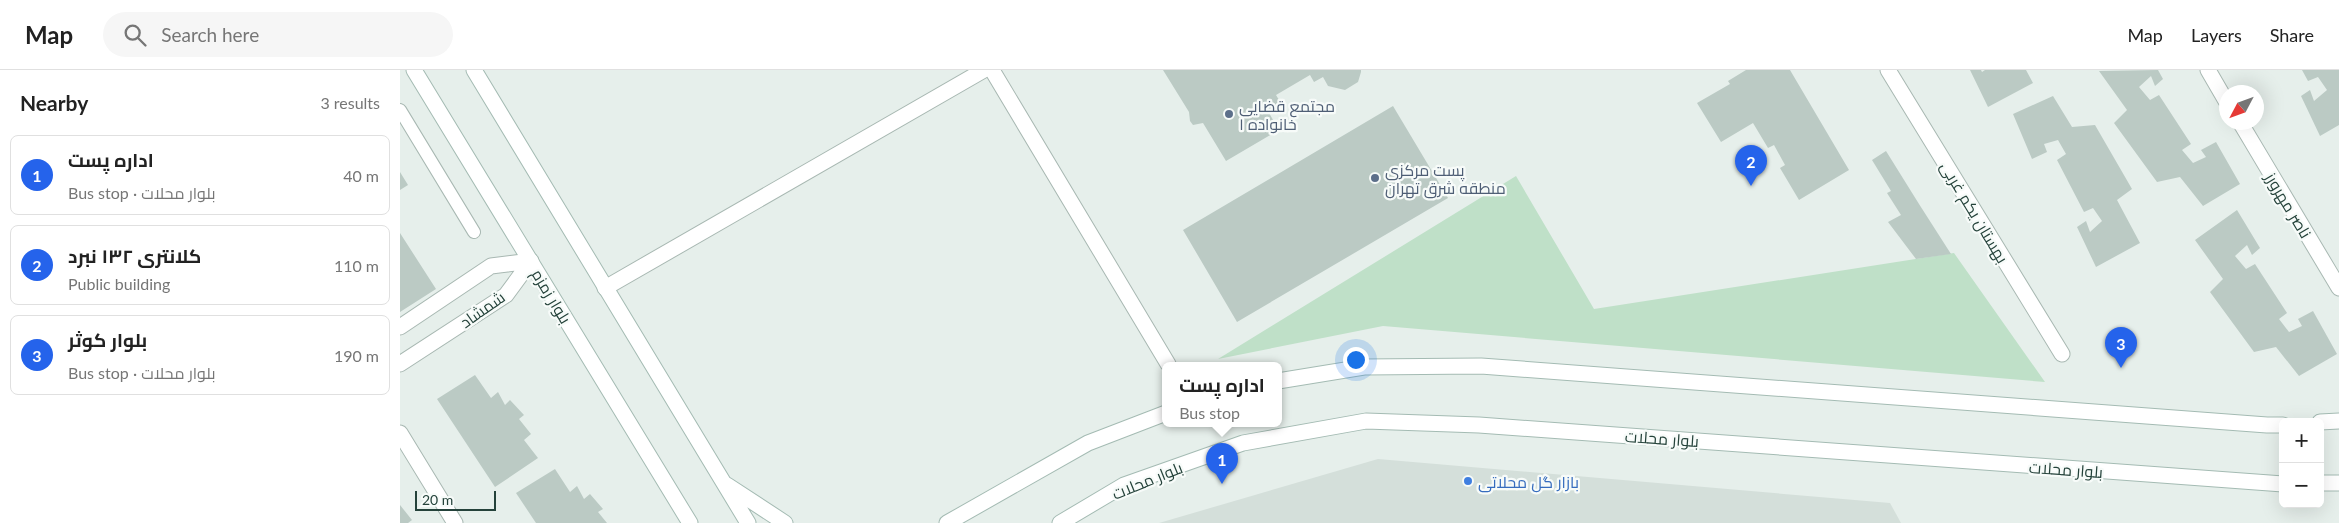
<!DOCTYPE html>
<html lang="en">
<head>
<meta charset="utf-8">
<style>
	:root { --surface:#fff; --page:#f6f6f6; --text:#222; --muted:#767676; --line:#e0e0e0; --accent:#2563eb }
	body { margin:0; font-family:Lato,Cairo,sans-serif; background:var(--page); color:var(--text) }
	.controls { position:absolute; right:15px; bottom:15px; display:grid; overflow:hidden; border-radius:8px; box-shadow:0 5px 20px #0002 }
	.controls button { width:45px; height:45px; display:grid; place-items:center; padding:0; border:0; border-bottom:1px solid var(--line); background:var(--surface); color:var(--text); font:25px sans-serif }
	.compass { position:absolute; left:1819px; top:15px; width:45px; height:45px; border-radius:50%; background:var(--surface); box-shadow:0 5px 20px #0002; rotate:229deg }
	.scale { position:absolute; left:15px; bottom:12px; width:81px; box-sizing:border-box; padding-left:5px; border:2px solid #24423a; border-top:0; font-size:14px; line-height:18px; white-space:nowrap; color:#24423a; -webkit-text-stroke:4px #f7fbf9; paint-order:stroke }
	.you { position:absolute; left:955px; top:289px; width:18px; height:18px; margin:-12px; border:4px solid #fff; border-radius:50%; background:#1a73e8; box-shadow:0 0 0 8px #1a73e833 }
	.badge { display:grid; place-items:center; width:32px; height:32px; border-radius:50%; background:var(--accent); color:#fff; font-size:16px; font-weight:700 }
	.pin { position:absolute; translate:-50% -41px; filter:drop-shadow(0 1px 2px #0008) }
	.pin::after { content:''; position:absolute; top:26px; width:18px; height:15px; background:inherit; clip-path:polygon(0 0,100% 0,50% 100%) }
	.popup { position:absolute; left:762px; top:292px; width:120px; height:65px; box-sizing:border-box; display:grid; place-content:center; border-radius:8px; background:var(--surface); filter:drop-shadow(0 1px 4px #0005); font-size:16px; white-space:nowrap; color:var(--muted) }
	.popup b { font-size:19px; color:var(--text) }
	.popup::after { content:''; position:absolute; left:50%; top:100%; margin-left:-10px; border:10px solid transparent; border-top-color:var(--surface) }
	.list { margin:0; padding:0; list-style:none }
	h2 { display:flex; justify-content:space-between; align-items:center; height:65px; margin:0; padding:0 20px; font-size:21px }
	h2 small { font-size:16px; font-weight:400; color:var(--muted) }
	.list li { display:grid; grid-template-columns:32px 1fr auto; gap:15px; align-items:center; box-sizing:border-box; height:80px; margin:0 10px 10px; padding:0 10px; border:1px solid var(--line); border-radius:8px }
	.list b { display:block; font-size:19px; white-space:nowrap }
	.list p { margin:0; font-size:16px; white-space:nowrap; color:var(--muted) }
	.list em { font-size:16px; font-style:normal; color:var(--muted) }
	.icon { flex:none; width:28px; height:28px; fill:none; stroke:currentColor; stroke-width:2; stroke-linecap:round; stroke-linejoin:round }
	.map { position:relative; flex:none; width:1939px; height:453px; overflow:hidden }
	header { display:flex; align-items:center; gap:30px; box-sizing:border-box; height:70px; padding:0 25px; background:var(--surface); border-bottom:1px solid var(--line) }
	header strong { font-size:24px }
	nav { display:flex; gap:28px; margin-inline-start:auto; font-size:18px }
	.search { width:350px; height:45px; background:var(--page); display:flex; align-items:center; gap:12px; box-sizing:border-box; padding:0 18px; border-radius:28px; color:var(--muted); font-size:19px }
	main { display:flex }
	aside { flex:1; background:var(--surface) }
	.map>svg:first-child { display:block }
</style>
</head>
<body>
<header>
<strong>Map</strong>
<div class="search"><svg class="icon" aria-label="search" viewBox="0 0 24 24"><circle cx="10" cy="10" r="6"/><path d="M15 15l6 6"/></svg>Search here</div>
<nav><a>Map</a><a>Layers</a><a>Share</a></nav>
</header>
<main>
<aside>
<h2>Nearby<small>3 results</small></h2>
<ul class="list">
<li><span class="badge">1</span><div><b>اداره پست</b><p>Bus stop · بلوار محلات</p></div><em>40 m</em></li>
<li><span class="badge">2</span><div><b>کلانتری ۱۳۲ نبرد</b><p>Public building</p></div><em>110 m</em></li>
<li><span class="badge">3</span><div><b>بلوار کوثر</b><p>Bus stop · بلوار محلات</p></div><em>190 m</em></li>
</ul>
</aside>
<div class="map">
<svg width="1939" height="453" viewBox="0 0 1939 453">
	<rect width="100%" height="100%" fill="#e6efeb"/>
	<path fill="#d4dfda" d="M978,389L1490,433L1501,453H759Z"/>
	<path fill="#bfe0c8" d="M1116,106L1194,239L1554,183L1645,312L983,256L818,289Z"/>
	<path fill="#bbcac4" d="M763,0H961V2L958,12L945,20L928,16L923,7L914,12L910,5L876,25L882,35L869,43L879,60L826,91L803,53L793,55L790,51L789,42Z
		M1346,0H1390L1449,100L1399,130L1380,98L1385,95L1374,75L1368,78L1353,53L1321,72L1297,33L1330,14L1328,11Z
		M1570,0H1581L1582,2L1585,0H1626L1633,13L1588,37Z
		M1758,0L1763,9L1755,16L1751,6L1739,17L1750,30L1759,25L1791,74L1782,80L1793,93L1806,87L1801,80L1816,72L1840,114L1803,136L1780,107L1757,112L1714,53L1727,40L1699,1Z
		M1902,0H1939V55L1920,66L1901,26L1910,20L1914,31L1927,20L1918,7L1908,11Z
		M1653,26L1672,57L1695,55L1732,119L1717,130L1740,173L1696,197L1677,157L1686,151L1690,162L1702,151L1693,138L1684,142L1657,90L1666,84L1658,70L1644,74L1647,82L1632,89L1613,44Z
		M993,36L1048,128L837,252L783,160Z
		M1486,81L1519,134L1551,184L1516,189L1488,152L1501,145L1487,123L1491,121L1472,90Z
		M0,102L8,115L0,120Z
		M1837,140L1860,178L1852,185L1847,175L1835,186L1846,199L1855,194L1887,243L1879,249L1889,262L1902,256L1898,249L1913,241L1937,284L1899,306L1876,277L1854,282L1810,222L1823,209L1795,170Z
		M0,163L36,219L0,242Z
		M75,305L91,328L98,322L105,335L110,330L124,345L119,349L131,364L124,370L138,388L95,417L37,329Z
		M155,399L170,422L177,416L184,429L190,424L203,439L198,442L207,453H136L116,423Z
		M0,435L12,450L8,453H0Z"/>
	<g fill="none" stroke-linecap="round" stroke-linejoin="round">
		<defs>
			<path id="service" d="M0,40L74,162"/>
			<path id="minor" d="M592,0L768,294
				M1488,0L1662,284
				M1808,0L1826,31
				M1840,52L1939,218
				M205,218L584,0
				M0,257L91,196L131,191
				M0,294L106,225L131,191
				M0,363L55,453"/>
			<path id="secondary" d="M14,0L290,453
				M74,0L348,453
				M878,311L964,297L1081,296L1867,355H1883
				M1920,352L1939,351
				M1920,413H1939
				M327,415L385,453
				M547,453L688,373L766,343
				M660,453L724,415L843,373L966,351L1079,355L1883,414"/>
		</defs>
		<use href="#service" stroke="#a8b8b2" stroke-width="14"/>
		<use href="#minor" stroke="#a8b8b2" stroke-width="17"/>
		<use href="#secondary" stroke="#a4bbb3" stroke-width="17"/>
		<use href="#service" stroke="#fff" stroke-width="12"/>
		<use href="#minor" stroke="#fff" stroke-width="15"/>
		<use href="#secondary" stroke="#fff" stroke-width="15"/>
	</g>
	<g fill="#5c6f8a" stroke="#f7fbf9" stroke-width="2">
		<circle cx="829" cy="44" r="5"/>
		<circle cx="975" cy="108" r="5"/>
	</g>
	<circle fill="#3f7fe0" stroke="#f7fbf9" stroke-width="2" cx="1068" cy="411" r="5"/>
	<g text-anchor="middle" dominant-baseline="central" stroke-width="4.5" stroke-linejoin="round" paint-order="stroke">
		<g font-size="16" fill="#4e5e75" stroke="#f7fbf9" text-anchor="start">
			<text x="839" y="35">مجتمع قضایی<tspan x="839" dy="18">خانواده ۱</tspan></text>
			<text x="985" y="99">پست مرکزی<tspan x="985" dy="18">منطقه شرق تهران</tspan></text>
		</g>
		<g font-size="16" fill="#24423a" stroke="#f7fbf9">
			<text transform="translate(1889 135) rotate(59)">ناصر مهرورز</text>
			<text transform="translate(1575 142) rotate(59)">بهستان یکم غربی</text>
			<text transform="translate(152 226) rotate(59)">بلوار زمزم</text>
			<text transform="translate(82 239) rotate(-35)">شمشاد</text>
			<text transform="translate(1262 368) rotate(4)">بلوار محلات</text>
			<text transform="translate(1666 399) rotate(4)">بلوار محلات</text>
			<text transform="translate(747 410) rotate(-22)">بلوار محلات</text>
		</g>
		<g font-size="16" fill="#366cbe" stroke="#f7fbf9" text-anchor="start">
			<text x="1078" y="411">بازار گل محلاتی</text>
		</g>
	</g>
</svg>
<div class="controls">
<button>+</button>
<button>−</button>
</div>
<svg class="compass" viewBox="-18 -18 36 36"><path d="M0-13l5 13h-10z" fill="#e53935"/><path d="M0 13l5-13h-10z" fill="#767676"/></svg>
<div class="scale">20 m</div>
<div class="you"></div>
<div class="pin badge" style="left:822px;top:414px">1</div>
<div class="popup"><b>اداره پست</b>Bus stop</div>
<div class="pin badge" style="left:1351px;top:116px">2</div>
<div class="pin badge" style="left:1721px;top:298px">3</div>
</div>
</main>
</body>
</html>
